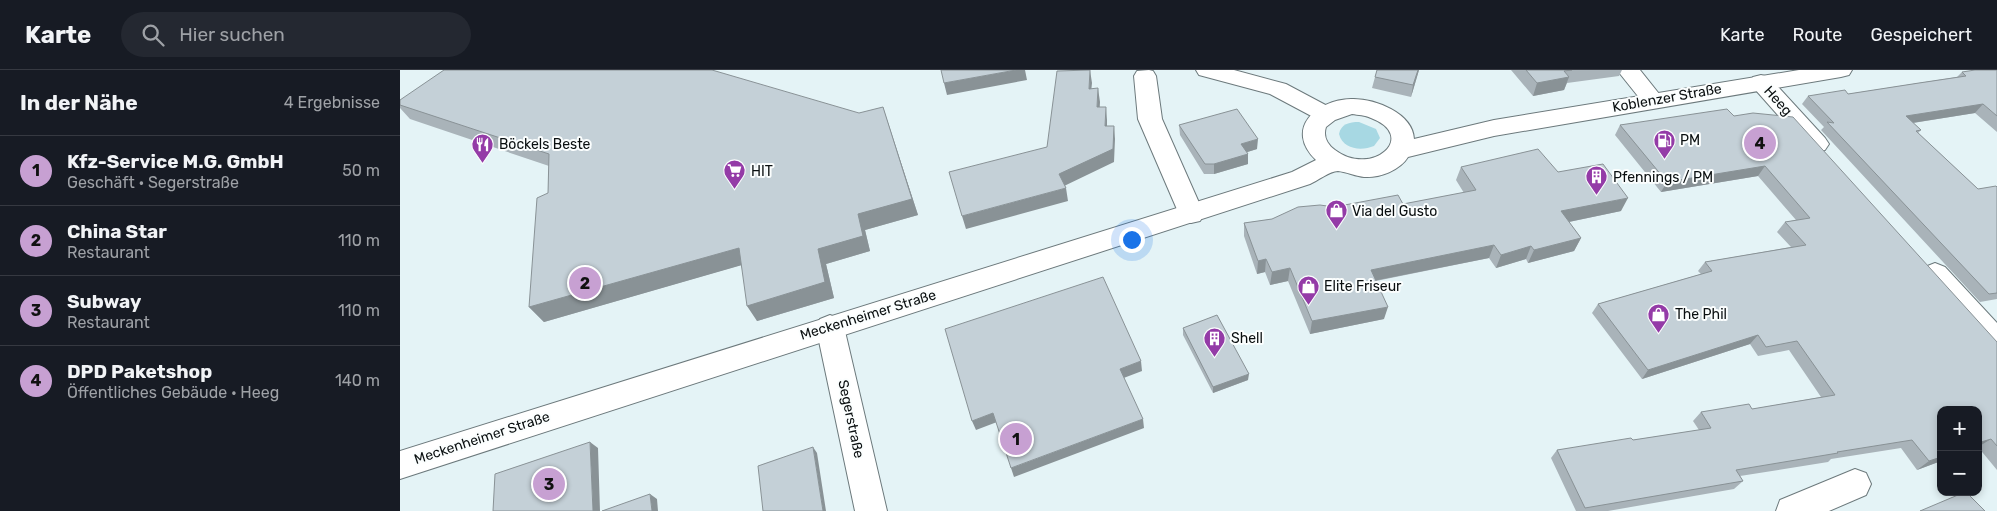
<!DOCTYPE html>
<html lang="de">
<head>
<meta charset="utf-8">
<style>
	:root { --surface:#171b24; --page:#242831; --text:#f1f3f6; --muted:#9ea1a6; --line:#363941; --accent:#c7a0d2 }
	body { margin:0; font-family:Rubik,sans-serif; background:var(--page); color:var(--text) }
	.controls { position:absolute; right:15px; bottom:15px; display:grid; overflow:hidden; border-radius:10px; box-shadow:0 2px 8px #0003 }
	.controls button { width:45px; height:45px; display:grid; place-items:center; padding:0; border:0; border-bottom:1px solid var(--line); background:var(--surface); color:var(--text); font:25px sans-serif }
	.you { position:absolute; left:731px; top:169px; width:18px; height:18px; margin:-12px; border:4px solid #fff; border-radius:50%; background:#1a73e8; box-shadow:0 0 0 8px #1a73e833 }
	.badge { display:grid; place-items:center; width:32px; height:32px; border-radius:50%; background:var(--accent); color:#111; font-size:16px; font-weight:700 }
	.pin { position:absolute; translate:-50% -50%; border:2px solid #fff; box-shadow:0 1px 5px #0006 }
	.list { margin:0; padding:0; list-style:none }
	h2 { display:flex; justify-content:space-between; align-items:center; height:65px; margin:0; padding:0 20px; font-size:21px }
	h2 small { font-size:16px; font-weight:400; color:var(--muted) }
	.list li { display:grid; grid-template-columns:32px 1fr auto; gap:15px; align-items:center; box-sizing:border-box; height:70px; padding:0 20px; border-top:1px solid var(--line) }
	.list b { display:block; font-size:19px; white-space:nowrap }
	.list p { margin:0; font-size:16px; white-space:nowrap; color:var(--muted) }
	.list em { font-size:16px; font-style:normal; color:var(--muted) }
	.icon { flex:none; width:28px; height:28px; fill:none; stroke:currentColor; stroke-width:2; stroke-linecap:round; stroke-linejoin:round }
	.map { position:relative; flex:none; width:1597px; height:441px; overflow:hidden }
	header { display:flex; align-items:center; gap:30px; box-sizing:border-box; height:70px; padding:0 25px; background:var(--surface); border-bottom:1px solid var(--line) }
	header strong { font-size:24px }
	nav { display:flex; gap:28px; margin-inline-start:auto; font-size:18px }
	.search { width:350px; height:45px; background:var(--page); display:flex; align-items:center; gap:12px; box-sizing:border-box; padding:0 18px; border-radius:28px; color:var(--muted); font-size:19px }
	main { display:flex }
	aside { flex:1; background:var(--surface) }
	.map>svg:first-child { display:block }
</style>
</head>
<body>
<header>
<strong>Karte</strong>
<div class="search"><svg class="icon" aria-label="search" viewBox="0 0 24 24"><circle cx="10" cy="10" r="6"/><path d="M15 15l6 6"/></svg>Hier suchen</div>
<nav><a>Karte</a><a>Route</a><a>Gespeichert</a></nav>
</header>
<main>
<aside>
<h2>In der Nähe<small>4 Ergebnisse</small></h2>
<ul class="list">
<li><span class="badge">1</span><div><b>Kfz-Service M.G. GmbH</b><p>Geschäft · Segerstraße</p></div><em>50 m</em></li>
<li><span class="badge">2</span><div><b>China Star</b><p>Restaurant</p></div><em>110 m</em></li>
<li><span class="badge">3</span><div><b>Subway</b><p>Restaurant</p></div><em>110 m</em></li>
<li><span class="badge">4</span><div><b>DPD Paketshop</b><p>Öffentliches Gebäude · Heeg</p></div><em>140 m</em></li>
</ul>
</aside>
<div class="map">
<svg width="1597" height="441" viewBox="0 0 1597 441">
	<rect width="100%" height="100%" fill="#e4f3f6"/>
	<path fill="#a7d8e3" d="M959,52L976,59L980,68L974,76C962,81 943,80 939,64C941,54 949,52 959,52Z"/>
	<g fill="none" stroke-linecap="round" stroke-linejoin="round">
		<defs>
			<path id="minor" d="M749,0L753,1L756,6L762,49L804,144L800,151L791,153L782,151L738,49L734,6L737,1Z
				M796,0H834L886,14L933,39L937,44L933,49L925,52L917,49L870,24L799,5Z
				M1217,0H1240L1264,30L1261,35L1253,37L1245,35Z
				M1361,5L1369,7L1425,68L1429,74L1425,80L1417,82L1409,80L1353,17L1350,12L1353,7Z
				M1535,193L1545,197L1597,253V284L1587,280L1525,211L1521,204L1525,197Z
				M430,245L440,249L444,257L487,441H455L416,257L420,249Z
				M1455,399L1466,403L1471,414L1466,425L1429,441H1376L1380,430Z"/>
			<path id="major" d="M1399,0H1452L1449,5L1441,7L1094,66L1008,87C1000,100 980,108 964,107C955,106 947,102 938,101C930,101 917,111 910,114L0,409V381L892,102L916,90C884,59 916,30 951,29C974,28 1013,43 1014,69L1094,50ZM952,44C958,45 965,45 971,48C1019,66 972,108 935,80C927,74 923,66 926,57L935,50Z"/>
		</defs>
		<use href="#minor" stroke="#6c797c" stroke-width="2"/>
		<use href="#major" stroke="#6c797c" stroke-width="2"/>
		<use href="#minor" fill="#fff" fill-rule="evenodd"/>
		<use href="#major" fill="#fff" fill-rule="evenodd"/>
	</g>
	<path fill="#a9b3b9" d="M977,0H1019L1011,27L972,18L975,7Z
		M1111,0H1222L1219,6L1167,13L1164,20L1133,26Z
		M1597,0V62L1575,43L1513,53L1521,60L1518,63L1578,119L1597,117V229L1580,232L1421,60L1424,57L1402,34L1408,26L1448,24L1557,7L1562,2Z
		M0,30L488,53L518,145L465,160L470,181L426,194L434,228L357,251L341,195L144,252L129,237L148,123L149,96L10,49L0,38Z
		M1334,46L1597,272V400L1578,377L1541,340V391L1517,400L1501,378L1431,389L1428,392L1340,406L1343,411L1334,419L1208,441H1176L1151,388L1157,380L1233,370L1299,360L1293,351L1301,342L1352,339L1421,327L1389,280L1358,286L1350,274L1242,309L1192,243L1198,234L1301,204L1298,201L1305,192L1391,177L1377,162L1385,152L1396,150L1358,106L1261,122L1215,65L1220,55Z
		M779,55L857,79L847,82L848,84V94L814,104H804L780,65Z
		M1061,97L1158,102L1221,141L1169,152L1181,168L1174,181L1128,193L1126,189L1096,198L1089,188L976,211L984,249L910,264L888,211L870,215L865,202L857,204L844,166V153L872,149L934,137L1003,134L1064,123L1056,110Z
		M783,258L848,310L813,323L783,265Z"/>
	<path fill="#899296" d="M616,0H625L627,10L547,25L544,13Z
		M690,0L692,13L690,32L689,19Z
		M1018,0H1019L1011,27L1013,15Z
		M1169,7L1164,20L1133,26L1137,13Z
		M698,18L700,32L699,50L697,37Z
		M1583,34L1575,43L1499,55L1506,46Z
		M483,37L518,145L465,160L470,181L426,194L434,228L357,251L347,236L418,179Z
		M706,37L707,50V69L705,56Z
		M714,56L715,69L714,92L662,117L659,104Z
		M858,69L857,79L841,84V74Z
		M848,84V94L814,104V94Z
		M1365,96L1358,106L1261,122L1267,112Z
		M666,118L668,131L566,159L562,146Z
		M1228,128L1221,141L1154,155L1161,141Z
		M1181,168L1174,181L1128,193L1134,180Z
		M1094,175L1089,188L968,212L971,200Z
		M1131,176L1126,189L1096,198L1101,185Z
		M339,178L349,193L144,252L129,237Z
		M866,189L865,202L857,204L858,191Z
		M890,198L888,211L870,215L872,202Z
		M988,237L984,249L910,264L912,251Z
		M1358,265L1350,274L1242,309L1248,300Z
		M741,291L742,301L721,309L720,299Z
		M849,304L848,310L813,323V317Z
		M593,343L597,352L576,360L572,351Z
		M743,349L744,358L614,407L611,398Z
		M1591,369L1578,377V373Z
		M190,372L198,378L200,441H193Z
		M413,377L417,383L426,441H423Z
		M1541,387V391L1517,400L1529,391Z
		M250,424L257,429L258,441H252Z"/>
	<path fill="#c4d0d7" stroke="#899296" d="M44,0H312L459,43L483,37L512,129L458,144L463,166L418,179L425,212L347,236L339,178L129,237L137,128L148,123L149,84L0,35V30Z
		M541,0H616L544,13Z
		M690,0L689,19L698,18L697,37H706L705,56H714L713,79L659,104L666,118L562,146L549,102L647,77L657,1Z
		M977,0H1018L1013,15L975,7Z
		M1126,0H1172L1164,1L1169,7L1137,13Z
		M1575,0H1597V46L1583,34L1506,46L1521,60L1516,61L1578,119L1596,116L1597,117V223L1589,224L1427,52L1434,53L1408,26L1445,20L1448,24L1519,13L1566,6L1562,2Z
		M837,39L858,69L841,74L848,84L814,94H805L779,55Z
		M1327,39L1334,46L1353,43L1393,47L1597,272V376L1591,369L1578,373V340H1541V387L1529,391L1512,370L1437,382L1438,383L1336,400L1343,411L1185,438L1157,380L1231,368L1233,370L1311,358L1301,342L1349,334L1352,339L1435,325L1397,271L1366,277L1358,265L1248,300L1198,234L1312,201L1305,192L1406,175L1385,152L1410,148L1365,96L1267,112L1220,55Z
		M1138,79L1158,102L1203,94L1228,128L1161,141L1181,168L1134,180L1131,176L1101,185L1094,175L971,200L988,237L912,251L890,198L872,202L866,189L858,191L844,153L872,149L898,137L920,135L934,137L998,125L1003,134L1076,120L1061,97Z
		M703,207L741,291L720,299L743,349L611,398L593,343L572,351L545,259Z
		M817,245L849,304L813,317L783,258Z
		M190,372L193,441H93L95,404Z
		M413,377L423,441H363L358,396Z
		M1565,422H1566L1585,441H1520Z
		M250,424L252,441H202Z"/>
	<defs>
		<symbol id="fuel-pin" viewBox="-11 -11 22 30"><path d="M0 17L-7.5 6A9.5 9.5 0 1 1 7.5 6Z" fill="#943ba7" stroke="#fbfefe"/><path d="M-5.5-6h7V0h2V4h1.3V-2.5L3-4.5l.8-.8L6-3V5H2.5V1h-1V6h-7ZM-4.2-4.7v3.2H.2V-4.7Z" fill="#fff"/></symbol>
		<symbol id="restaurant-pin" viewBox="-11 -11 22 30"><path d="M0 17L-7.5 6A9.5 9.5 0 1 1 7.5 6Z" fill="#943ba7" stroke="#fbfefe"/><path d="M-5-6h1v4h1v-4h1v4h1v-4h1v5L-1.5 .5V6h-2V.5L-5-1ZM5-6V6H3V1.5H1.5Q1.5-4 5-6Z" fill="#fff"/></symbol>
		<symbol id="supermarket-pin" viewBox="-11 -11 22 30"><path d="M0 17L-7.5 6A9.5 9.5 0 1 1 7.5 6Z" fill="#943ba7" stroke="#fbfefe"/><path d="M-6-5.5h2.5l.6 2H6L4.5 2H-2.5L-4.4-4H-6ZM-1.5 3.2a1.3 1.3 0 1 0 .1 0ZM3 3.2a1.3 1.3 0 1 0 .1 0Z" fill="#fff"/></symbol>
		<symbol id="building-pin" viewBox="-11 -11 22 30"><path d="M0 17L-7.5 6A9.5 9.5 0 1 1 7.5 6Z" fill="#943ba7" stroke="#fbfefe"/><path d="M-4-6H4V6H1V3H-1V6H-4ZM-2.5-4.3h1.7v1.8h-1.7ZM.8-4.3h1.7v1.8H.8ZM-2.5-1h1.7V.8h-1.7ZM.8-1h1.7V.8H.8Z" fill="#fff"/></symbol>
		<symbol id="shop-pin" viewBox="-11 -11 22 30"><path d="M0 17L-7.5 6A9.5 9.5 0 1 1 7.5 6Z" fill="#943ba7" stroke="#fbfefe"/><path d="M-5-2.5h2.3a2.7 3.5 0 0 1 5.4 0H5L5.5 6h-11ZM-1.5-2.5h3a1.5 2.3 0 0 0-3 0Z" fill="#fff"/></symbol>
	</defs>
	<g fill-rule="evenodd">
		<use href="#fuel-pin" x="1252" y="58" width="25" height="34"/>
		<use href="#restaurant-pin" x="70" y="62" width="25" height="34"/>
		<use href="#supermarket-pin" x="322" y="88" width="25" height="34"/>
		<use href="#building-pin" x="1184" y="94" width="25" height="34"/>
		<use href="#shop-pin" x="924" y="128" width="25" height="34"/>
		<use href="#shop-pin" x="896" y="204" width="25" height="34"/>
		<use href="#shop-pin" x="1246" y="232" width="25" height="34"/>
		<use href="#building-pin" x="802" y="256" width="25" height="34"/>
	</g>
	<g text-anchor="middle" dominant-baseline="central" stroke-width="4" stroke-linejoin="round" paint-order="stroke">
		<g font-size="14" fill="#0a0f10" stroke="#fbfefe">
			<text transform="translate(1267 28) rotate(-10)">Koblenzer Straße</text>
			<text transform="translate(1378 31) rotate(48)">Heeg</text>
			<text transform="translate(468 245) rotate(-17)">Meckenheimer Straße</text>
			<text transform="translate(451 349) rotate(78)">Segerstraße</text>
			<text transform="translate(82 368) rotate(-18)">Meckenheimer Straße</text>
		</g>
		<g font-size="14" fill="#0a0f10" stroke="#fbfefe" text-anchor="start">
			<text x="1280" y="70">PM</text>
			<text x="99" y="74">Böckels Beste</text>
			<text x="351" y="101">HIT</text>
			<text x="1213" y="107">Pfennings / PM</text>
			<text x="952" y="141">Via del Gusto</text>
			<text x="924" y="216">Elite Friseur</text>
			<text x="1275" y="244">The Phil</text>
			<text x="831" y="268">Shell</text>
		</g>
	</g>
</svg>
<div class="controls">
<button>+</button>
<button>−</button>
</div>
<div class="you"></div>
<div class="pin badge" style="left:616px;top:369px">1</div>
<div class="pin badge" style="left:185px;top:213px">2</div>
<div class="pin badge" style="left:149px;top:414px">3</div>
<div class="pin badge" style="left:1360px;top:73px">4</div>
</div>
</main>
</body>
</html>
